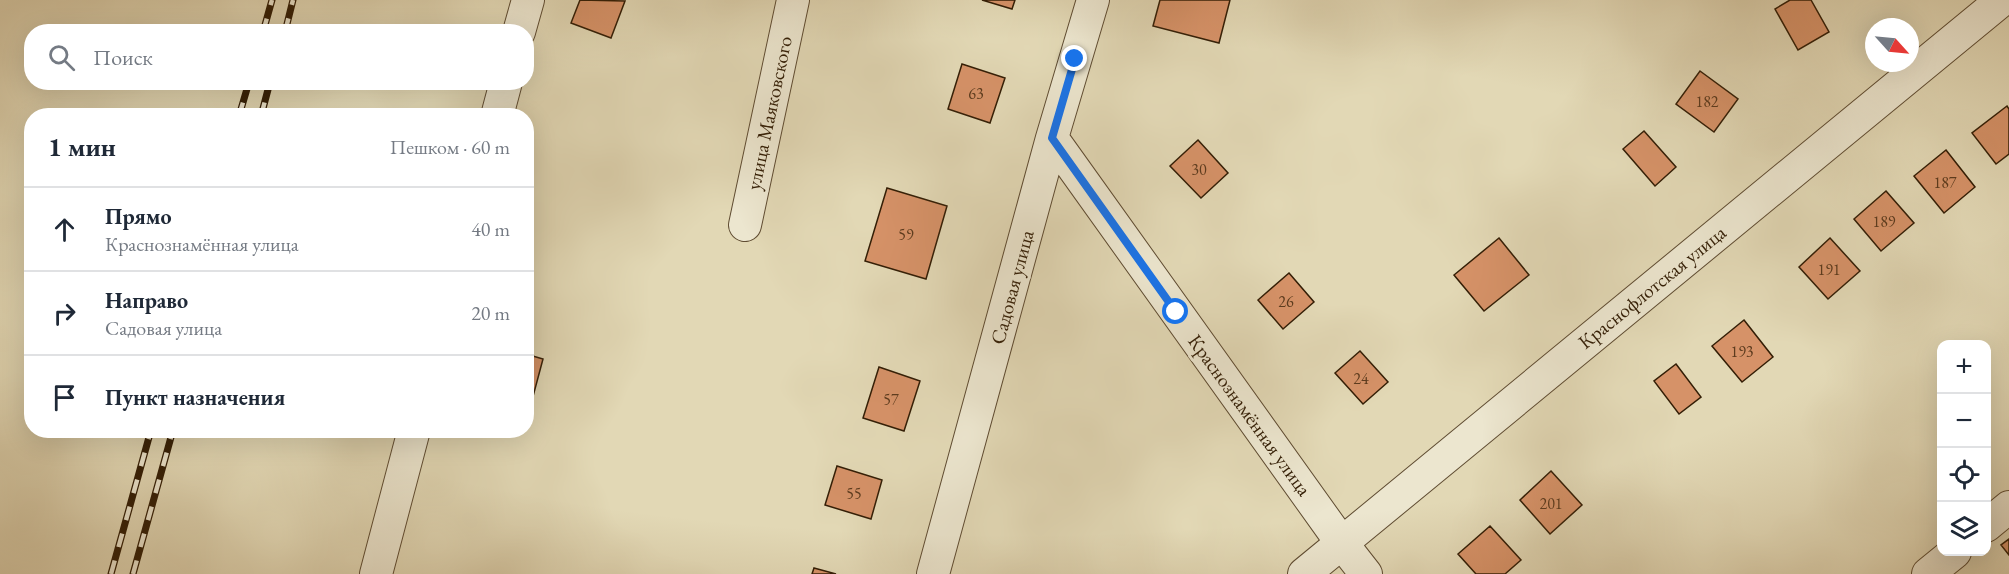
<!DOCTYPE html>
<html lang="ru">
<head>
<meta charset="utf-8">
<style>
	:root { --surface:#fff; --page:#f2f2f3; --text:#1f2937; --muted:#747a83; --line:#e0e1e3 }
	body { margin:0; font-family:"EB Garamond",serif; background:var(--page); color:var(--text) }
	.controls { position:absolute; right:18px; bottom:18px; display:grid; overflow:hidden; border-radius:12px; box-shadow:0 6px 24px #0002 }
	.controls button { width:54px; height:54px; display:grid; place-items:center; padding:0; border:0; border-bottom:2px solid var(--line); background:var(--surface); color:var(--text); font:30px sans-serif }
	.compass { position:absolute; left:1865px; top:18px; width:54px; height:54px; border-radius:50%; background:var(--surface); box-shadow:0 6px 24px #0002; rotate:117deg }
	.stop { position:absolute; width:18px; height:18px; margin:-14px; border:4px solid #1a73e8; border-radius:50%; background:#fff }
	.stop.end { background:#1a73e8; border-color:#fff; box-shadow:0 2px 6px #0008 }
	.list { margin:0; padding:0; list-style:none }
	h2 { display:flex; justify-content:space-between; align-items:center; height:78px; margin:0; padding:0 24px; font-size:26px }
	h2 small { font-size:20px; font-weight:400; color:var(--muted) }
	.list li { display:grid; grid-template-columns:39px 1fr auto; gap:18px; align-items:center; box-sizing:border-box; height:84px; padding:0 24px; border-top:2px solid var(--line) }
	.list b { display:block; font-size:22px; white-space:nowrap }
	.list p { margin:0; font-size:20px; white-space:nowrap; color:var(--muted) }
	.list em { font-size:20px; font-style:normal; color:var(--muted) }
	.icon { flex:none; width:33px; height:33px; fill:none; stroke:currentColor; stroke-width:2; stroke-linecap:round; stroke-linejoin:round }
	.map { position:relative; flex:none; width:2009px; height:574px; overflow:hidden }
	.search { position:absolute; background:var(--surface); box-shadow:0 6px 24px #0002; left:24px; top:24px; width:510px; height:66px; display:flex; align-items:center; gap:15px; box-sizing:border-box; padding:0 21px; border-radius:24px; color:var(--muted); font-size:22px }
	.panel { position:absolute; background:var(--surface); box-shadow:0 6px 24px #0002; left:24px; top:108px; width:510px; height:330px; border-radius:24px }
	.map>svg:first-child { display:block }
</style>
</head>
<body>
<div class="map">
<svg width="2009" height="574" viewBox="0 0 2009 574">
	<rect width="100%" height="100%" fill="#e2d8b5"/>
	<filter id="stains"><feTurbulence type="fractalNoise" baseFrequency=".00333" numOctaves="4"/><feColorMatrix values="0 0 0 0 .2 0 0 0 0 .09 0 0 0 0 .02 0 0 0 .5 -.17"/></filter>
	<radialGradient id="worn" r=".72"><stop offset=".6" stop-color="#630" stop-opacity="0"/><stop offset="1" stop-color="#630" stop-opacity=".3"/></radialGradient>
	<path fill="#d69268" stroke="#331e06" stroke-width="1.5" d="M580,0L625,1L611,38L571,23Z
		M982,0H1015L1012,9Z
		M1160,0H1230L1219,43L1153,26Z
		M1790,0H1811L1829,32L1798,50L1775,9Z
		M962,64L1005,78L990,123L948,109Z
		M1700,71L1738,99L1714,132L1676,104Z
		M2007,106L2009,109V154L1996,164L1972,133Z
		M1644,131L1676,167L1655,186L1623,149Z
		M1198,140L1228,173L1201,198L1170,166Z
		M1946,150L1975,187L1944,213L1914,176Z
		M887,188L947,206L926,279L865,261Z
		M1886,191L1914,223L1881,251L1854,219Z
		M1499,238L1529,275L1484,311L1454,275Z
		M1830,238L1860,271L1828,299L1799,267Z
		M1289,273L1314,302L1283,329L1258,300Z
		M1744,320L1773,357L1742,382L1712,346Z
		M1360,351L1388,382L1363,404L1335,373Z
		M526,354L543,359L531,404L526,403Z
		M1676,364L1701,397L1679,414L1654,381Z
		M879,367L920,381L904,431L863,418Z
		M837,466L882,480L871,519L825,505Z
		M1551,471L1582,505L1550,534L1520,500Z
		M1490,526L1521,560L1505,574H1476L1458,554Z
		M2009,539V555L2001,545Z
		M814,568L836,574H812Z"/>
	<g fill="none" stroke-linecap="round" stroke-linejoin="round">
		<defs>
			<path id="minor" d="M519,32L528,0
				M497,116L506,82
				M1052,138L1341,542L1366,574
				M745,225L793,0
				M1986,526L2009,507
				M376,574L414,430
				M933,574L1052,138L1093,0
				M1304,574L2002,0
				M1928,574L1955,552"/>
		</defs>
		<use href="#minor" stroke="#5f4c32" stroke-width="34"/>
		<use href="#minor" stroke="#ece6cf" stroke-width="32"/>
		<defs>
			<path id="rail" d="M263,32L272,0
				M285,32L293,0
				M239,116L249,82
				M261,116L270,82
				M111,574L151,430
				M133,574L173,430"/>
		</defs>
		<use href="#rail" stroke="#331e06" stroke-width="7"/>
		<use href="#rail" stroke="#ece6cf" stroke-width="4.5" stroke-dasharray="14" stroke-linecap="butt"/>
	</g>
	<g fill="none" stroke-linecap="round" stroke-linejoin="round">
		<path stroke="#1a73e8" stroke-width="8" d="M1075,59L1052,138L1176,312"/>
	</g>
	<g text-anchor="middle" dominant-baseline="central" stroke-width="6" stroke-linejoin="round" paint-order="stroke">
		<g font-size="16" fill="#5c3b1e">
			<text x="976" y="93">63</text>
			<text x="1707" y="101">182</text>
			<text x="1199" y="169">30</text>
			<text x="1945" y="182">187</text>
			<text x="1884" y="221">189</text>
			<text x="906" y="234">59</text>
			<text x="1829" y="269">191</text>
			<text x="1286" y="301">26</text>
			<text x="1742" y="351">193</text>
			<text x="1361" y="378">24</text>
			<text x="891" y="399">57</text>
			<text x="854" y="493">55</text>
			<text x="1551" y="503">201</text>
		</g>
		<g font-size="20" fill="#331e06" stroke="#ece6cf">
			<text transform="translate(769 113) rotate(-78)">улица Маяковского</text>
			<text transform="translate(1012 287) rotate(-75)">Садовая улица</text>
			<text transform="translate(1652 287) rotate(-39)">Краснофлотская улица</text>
			<text transform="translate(1250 415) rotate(54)">Краснознамённая улица</text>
		</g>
	</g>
	<rect width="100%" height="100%" filter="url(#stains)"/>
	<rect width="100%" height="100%" fill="url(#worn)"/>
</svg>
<div class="controls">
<button>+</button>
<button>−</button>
<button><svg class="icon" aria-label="locate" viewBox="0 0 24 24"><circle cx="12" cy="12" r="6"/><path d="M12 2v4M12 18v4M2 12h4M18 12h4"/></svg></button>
<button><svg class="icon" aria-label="layers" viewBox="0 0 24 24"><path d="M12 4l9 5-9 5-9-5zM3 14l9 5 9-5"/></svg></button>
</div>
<svg class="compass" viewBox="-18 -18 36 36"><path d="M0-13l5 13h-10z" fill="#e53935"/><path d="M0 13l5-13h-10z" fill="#747a83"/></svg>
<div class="stop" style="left:1176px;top:312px"></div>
<div class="stop end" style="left:1075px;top:59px"></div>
<div class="search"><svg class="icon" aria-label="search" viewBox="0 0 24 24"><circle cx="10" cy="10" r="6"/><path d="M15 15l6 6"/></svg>Поиск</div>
<section class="panel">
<h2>1 мин<small>Пешком · 60 m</small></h2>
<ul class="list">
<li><svg class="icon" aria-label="ahead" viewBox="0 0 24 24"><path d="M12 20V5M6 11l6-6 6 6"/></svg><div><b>Прямо</b><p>Краснознамённая улица</p></div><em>40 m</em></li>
<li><svg class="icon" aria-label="right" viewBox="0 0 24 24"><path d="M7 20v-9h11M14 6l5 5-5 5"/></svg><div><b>Направо</b><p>Садовая улица</p></div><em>20 m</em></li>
<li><svg class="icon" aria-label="arrive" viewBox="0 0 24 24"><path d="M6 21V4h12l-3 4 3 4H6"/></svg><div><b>Пункт назначения</b></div></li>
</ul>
</section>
</div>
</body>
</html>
